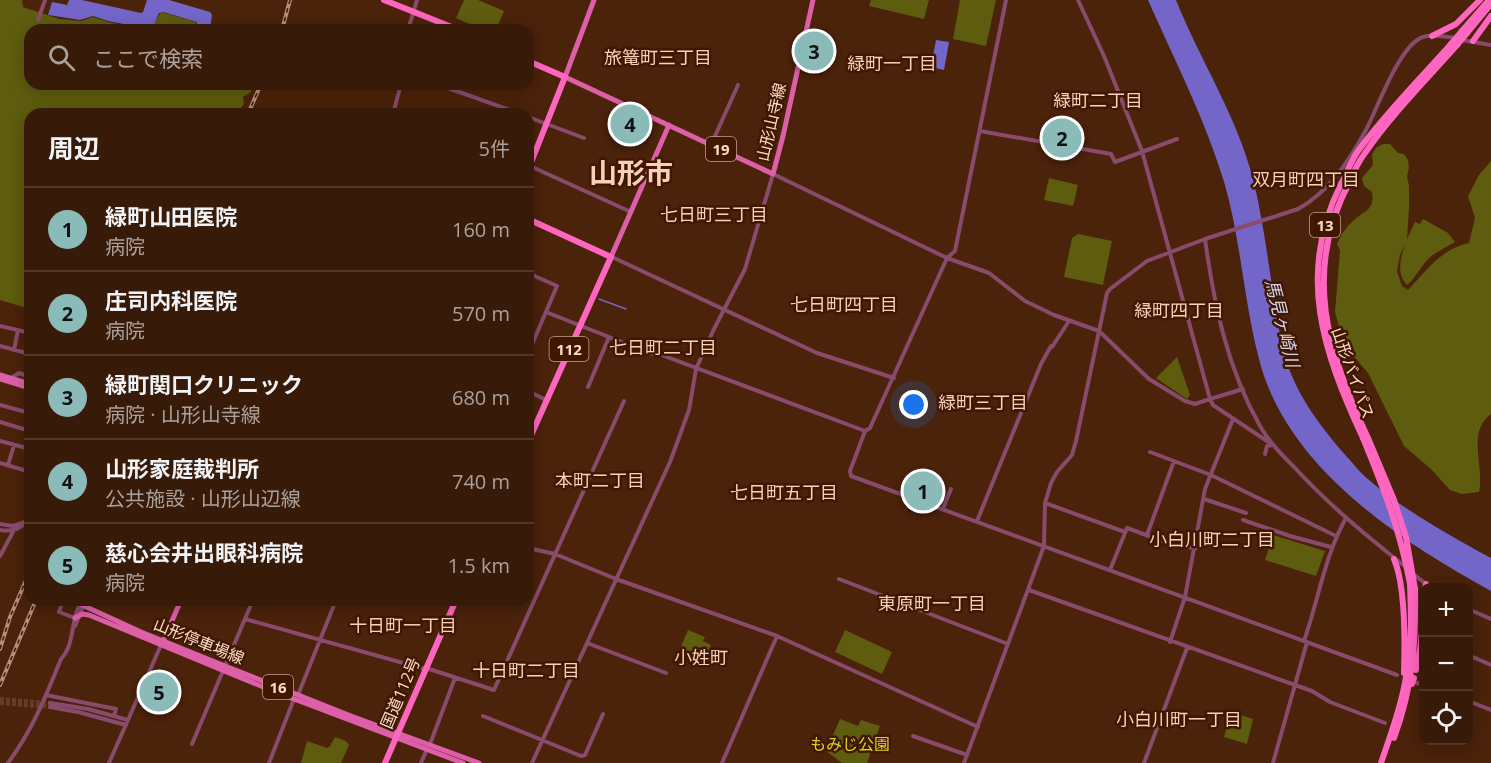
<!DOCTYPE html>
<html lang="ja">
<head>
<meta charset="utf-8">
<style>
	:root { --surface:#381a08; --page:#3f2312; --text:#f1f3f6; --muted:#aba19c; --line:#523829; --accent:#8bbbb9 }
	body { margin:0; font-family:"Open Sans","Noto Sans JP",sans-serif; background:var(--page); color:var(--text) }
	.controls { position:absolute; right:18px; bottom:18px; display:grid; overflow:hidden; border-radius:12px; box-shadow:0 3px 15px #0003 }
	.controls button { width:54px; height:54px; display:grid; place-items:center; padding:0; border:0; border-bottom:2px solid var(--line); background:var(--surface); color:var(--text); font:30px sans-serif }
	.you { position:absolute; left:914px; top:405px; width:21px; height:21px; margin:-15px; border:4px solid #fff; border-radius:50%; background:#1a73e8; box-shadow:0 0 0 9px #1a73e833 }
	.badge { display:grid; place-items:center; width:39px; height:39px; border-radius:50%; background:var(--accent); color:#111; font-size:20px; font-weight:700 }
	.pin { position:absolute; translate:-50% -50%; border:3px solid #fff; box-shadow:0 2px 6px #0006 }
	.list { margin:0; padding:0; list-style:none }
	h2 { display:flex; justify-content:space-between; align-items:center; height:78px; margin:0; padding:0 24px; font-size:26px }
	h2 small { font-size:20px; font-weight:400; color:var(--muted) }
	.list li { display:grid; grid-template-columns:39px 1fr auto; gap:18px; align-items:center; box-sizing:border-box; height:84px; padding:0 24px; border-top:2px solid var(--line) }
	.list b { display:block; font-size:22px; white-space:nowrap }
	.list p { margin:0; font-size:20px; white-space:nowrap; color:var(--muted) }
	.list em { font-size:20px; font-style:normal; color:var(--muted) }
	.icon { flex:none; width:33px; height:33px; fill:none; stroke:currentColor; stroke-width:2; stroke-linecap:round; stroke-linejoin:round }
	.map { position:relative; flex:none; width:1491px; height:763px; overflow:hidden }
	.search { position:absolute; background:var(--surface); box-shadow:0 3px 15px #0003; left:24px; top:24px; width:510px; height:66px; display:flex; align-items:center; gap:15px; box-sizing:border-box; padding:0 21px; border-radius:18px; color:var(--muted); font-size:22px }
	.panel { position:absolute; background:var(--surface); box-shadow:0 3px 15px #0003; left:24px; top:108px; width:510px; height:498px; border-radius:18px }
	.map>svg:first-child { display:block }
</style>
</head>
<body>
<div class="map">
<svg width="1491" height="763" viewBox="0 0 1491 763">
	<rect width="100%" height="100%" fill="#4b220a"/>
	<path fill="#5e5c0e" d="M0,0H22L23,7L59,19L81,21L93,17L108,22L150,30H30V84H254L251,92L243,97L244,104L236,114H30V309L0,300Z
		M464,0H478L504,11L496,30H483L456,18Z
		M871,0H929L924,19L869,6Z
		M960,0H996L986,46L953,39Z
		M161,12L196,22L197,30H150Z
		M1383,144H1390L1398,153L1404,154L1408,160L1409,168L1407,176L1409,186V207L1407,240L1400,255L1397,271L1402,286L1408,290C1427,270 1441,249 1469,243L1475,218L1468,196L1479,175L1491,161V414C1466,432 1485,466 1479,492L1462,494L1450,490L1431,469L1404,446L1368,373L1351,353L1342,337L1335,312L1340,250L1337,244C1341,234 1347,226 1355,219C1366,210 1375,209 1372,192L1364,186L1362,178L1373,165L1372,154L1377,147Z
		M1049,178L1078,185L1073,206L1044,200Z
		M1423,219L1448,233L1455,242C1447,247 1436,252 1429,258C1422,265 1414,280 1407,285C1391,270 1407,239 1415,222L1420,224Z
		M1078,234L1112,241L1103,285L1064,277L1072,238Z
		M1177,357L1190,395L1187,399L1156,378Z
		M1273,535L1325,551L1316,576L1265,560Z
		M688,630L705,637L703,641L711,645L704,659L680,649Z
		M845,630L892,652L882,674L835,652Z
		M1231,712L1253,719L1247,744L1224,737Z
		M840,719L858,726L861,720L880,726L867,763H842L826,751Z
		M335,737L346,741L349,745L341,763H301L307,741L327,748L330,746Z"/>
	<path fill="#7466c9" d="M69,0H82L141,13L143,12L147,0H169L210,12L212,15L210,30H197V22L163,12L159,13L153,27L150,29L108,21L93,16L80,20L48,15L52,2L67,5Z
		M1148,0H1176C1200,60 1237,116 1253,179C1267,235 1271,293 1283,349C1293,391 1319,425 1347,457C1354,464 1361,474 1369,480C1405,511 1449,535 1491,558V591C1400,541 1286,467 1259,359C1244,302 1241,242 1225,185C1206,121 1175,61 1148,0Z
		M936,40L949,42L944,70L931,67Z"/>
	<g fill="none" stroke-linecap="round" stroke-linejoin="round">
		<path stroke="#7466c9" stroke-width="1.5" d="M599,299L626,309"/>
		<path stroke="#663e27" stroke-width="4" stroke-dasharray="4 2" stroke-linecap="butt" d="M0,699L50,703
			M0,703L50,707"/>
		<path stroke="#884b6c" stroke-width="4" d="M1078,0L1104,56L1142,151L1210,399L1243,389
			M38,20L45,0
			M408,30L417,0
			M1462,40L1491,45
			M437,84L521,114
			M259,110L270,114
			M393,114L401,84
			M528,117L584,138
			M980,131L1111,154L1115,162L1177,139
			M711,145L738,85
			M530,166L631,212
			M1205,239C1214,304 1227,368 1260,426C1269,442 1282,455 1295,468C1329,505 1368,537 1407,568
			M612,257L817,353L894,378
			M528,273L557,286L528,354
			M546,312L652,354H659L865,431L850,471L851,476L1397,675
			M0,326L30,333
			M0,346L30,354
			M1052,347L1069,321
			M14,350L18,330
			M11,378L19,373L30,377
			M588,387L609,337
			M528,391L546,400
			M0,405L30,413
			M0,422L30,431
			M865,431L870,428L947,258L955,251L1006,0
			M0,441L30,449
			M1150,452L1211,475L1336,536
			M1265,454L1267,446L1272,445
			M0,463L30,472
			M8,465L14,445
			M1204,499L1246,513
			M1045,503L1125,532
			M943,508L951,489
			M1243,520L1290,536L1331,547
			M977,521L1041,364L1051,346
			M0,524L13,526L25,522
			M0,530C15,532 20,529 30,518
			M1147,535L1174,461
			M528,548L555,554L616,579L777,636L978,727
			M0,556L13,532
			M1110,570L1127,528L1176,546L1196,548
			M1412,573L1431,588
			M839,579L1008,644
			M1029,590L1312,691L1330,702L1385,723
			M63,600L59,612L75,618
			M1468,609L1491,619
			M245,619L425,669
			M75,626L86,600
			M1304,641C1318,601 1325,555 1346,518
			M1170,642L1185,597L1205,489L1233,419
			M587,643L666,673
			M1468,655L1491,665
			M426,668L494,690L624,401
			M1417,683L1424,685
			M46,695L116,709L114,716
			M298,695L336,600
			M1468,701L1491,710
			M50,703L88,709L128,720
			M50,707L78,712L126,725
			M483,716L581,756L585,755L603,714
			M913,736L967,755
			M192,744L253,600
			M430,744L455,678
			M8,763C32,731 46,696 61,659C72,647 71,633 75,618C76,612 79,606 82,600
			M109,763L161,645
			M269,763L294,699
			M421,763L427,749
			M532,763L670,462L689,410L696,369L714,329L745,269L773,174L947,258L989,273L1025,301L1054,315L1099,331L1149,379L1185,401L1195,404L1210,399L1213,405L1273,445
			M722,763L777,636
			M964,763L1044,546L1045,503L1051,483L1057,472L1072,455L1076,441L1107,293L1110,289L1147,261L1205,239L1298,209C1329,192 1349,161 1366,130C1377,109 1400,44 1423,37C1433,34 1445,37 1455,38
			M1144,763L1187,648
			M1273,763L1307,642"/>
		<path stroke="#dd5fa8" stroke-width="5" d="M594,0L565,77L773,174L783,136L813,0
			M611,257L669,125
			M0,375L30,384
			M0,379L30,388
			M80,604L141,632L225,666L351,716L479,763
			M75,618L82,614L89,615L273,691L463,763
			M162,644L181,600"/>
		<path stroke="#ff66bf" stroke-width="6" d="M384,0L459,30
			M1462,31L1489,0
			M1467,33L1491,4
			M1432,36L1456,24L1480,0
			M1473,41L1491,16
			M528,61L565,77L528,170
			M528,219L611,257L528,442
			M1363,438C1323,352 1296,274 1341,184C1347,173 1351,161 1358,151C1385,114 1421,78 1451,44
			M1368,438C1327,352 1302,270 1350,181C1354,171 1359,161 1365,153C1392,114 1426,80 1457,45
			M1394,559C1406,587 1405,642 1404,673
			M1425,588L1426,584
			M1416,670L1420,650L1424,614
			M1394,738C1413,686 1416,644 1415,589
			M385,763L456,600
			M1381,763C1392,731 1404,698 1408,664C1412,637 1411,610 1410,584"/>
		<defs>
			<path id="rail" d="M282,30L290,0
				M248,114L261,84
				M0,649L10,617L30,571
				M0,685L36,600"/>
		</defs>
		<use href="#rail" stroke="#b48f7b" stroke-width="4"/>
		<use href="#rail" stroke="#401801" stroke-width="1.5" stroke-dasharray="4.5" stroke-linecap="butt"/>
		<path stroke="#ff66bf" stroke-width="6" d="M1451,44L1462,31
			M1457,45L1467,33
			M1363,438C1384,489 1400,530 1410,584
			M1368,438L1394,500L1406,537L1415,589
			M1412,684L1414,678"/>
	</g>
	<g text-anchor="middle" dominant-baseline="central" stroke-width="5" stroke-linejoin="round" paint-order="stroke">
		<g fill="#401801" stroke="#c4a08e" stroke-width="1.5">
			<rect x="706" y="137" width="30" height="24" rx="4.5"/>
			<rect x="1310" y="213" width="30" height="24" rx="4.5"/>
			<rect x="549.5" y="337" width="39" height="24" rx="4.5"/>
			<rect x="263" y="675" width="30" height="24" rx="4.5"/>
		</g>
		<g font-size="15" font-weight="bold" fill="#fddbca">
			<text x="721" y="149">19</text>
			<text x="1325" y="225">13</text>
			<text x="569" y="349">112</text>
			<text x="278" y="687">16</text>
		</g>
		<g font-size="16" fill="#fddbca" stroke="#401801">
			<text transform="translate(771 122) rotate(-77)">山形山寺線</text>
			<text transform="translate(1353 373) rotate(70)">山形バイパス</text>
			<text transform="translate(199 641) rotate(22)">山形停車場線</text>
			<text transform="translate(400 693) rotate(-67)">国道112号</text>
		</g>
		<g font-size="16" fill="#dcd621" stroke="#401801">
			<text x="850" y="744">もみじ公園</text>
		</g>
		<g font-size="18" fill="#f8d0bc" stroke="#401801">
			<text x="658" y="57">旅篭町三丁目</text>
			<text x="892" y="63">緑町一丁目</text>
			<text x="1098" y="100">緑町二丁目</text>
			<text x="1306" y="179">双月町四丁目</text>
			<text x="714" y="214">七日町三丁目</text>
			<text x="844" y="304">七日町四丁目</text>
			<text x="1179" y="310">緑町四丁目</text>
			<text x="663" y="347">七日町二丁目</text>
			<text x="983" y="402">緑町三丁目</text>
			<text x="600" y="480">本町二丁目</text>
			<text x="784" y="492">七日町五丁目</text>
			<text x="1212" y="539">小白川町二丁目</text>
			<text x="932" y="603">東原町一丁目</text>
			<text x="403" y="625">十日町一丁目</text>
			<text x="701" y="657">小姓町</text>
			<text x="526" y="670">十日町二丁目</text>
			<text x="1179" y="719">小白川町一丁目</text>
		</g>
		<g font-size="18" font-style="italic" fill="#d2d1ea" stroke="#401801">
			<text transform="translate(1283 323) rotate(76)">馬見ヶ崎川</text>
		</g>
		<g font-size="28" font-weight="bold" fill="#f8d0bc" stroke="#401801">
			<text x="631" y="172">山形市</text>
		</g>
	</g>
</svg>
<div class="controls">
<button>+</button>
<button>−</button>
<button><svg class="icon" aria-label="locate" viewBox="0 0 24 24"><circle cx="12" cy="12" r="6"/><path d="M12 2v4M12 18v4M2 12h4M18 12h4"/></svg></button>
</div>
<div class="you"></div>
<div class="pin badge" style="left:923px;top:491px">1</div>
<div class="pin badge" style="left:1062px;top:138px">2</div>
<div class="pin badge" style="left:814px;top:51px">3</div>
<div class="pin badge" style="left:630px;top:124px">4</div>
<div class="pin badge" style="left:159px;top:692px">5</div>
<div class="search"><svg class="icon" aria-label="search" viewBox="0 0 24 24"><circle cx="10" cy="10" r="6"/><path d="M15 15l6 6"/></svg>ここで検索</div>
<section class="panel">
<h2>周辺<small>5件</small></h2>
<ul class="list">
<li><span class="badge">1</span><div><b>緑町山田医院</b><p>病院</p></div><em>160 m</em></li>
<li><span class="badge">2</span><div><b>庄司内科医院</b><p>病院</p></div><em>570 m</em></li>
<li><span class="badge">3</span><div><b>緑町関口クリニック</b><p>病院 · 山形山寺線</p></div><em>680 m</em></li>
<li><span class="badge">4</span><div><b>山形家庭裁判所</b><p>公共施設 · 山形山辺線</p></div><em>740 m</em></li>
<li><span class="badge">5</span><div><b>慈心会井出眼科病院</b><p>病院</p></div><em>1.5 km</em></li>
</ul>
</section>
</div>
</body>
</html>
